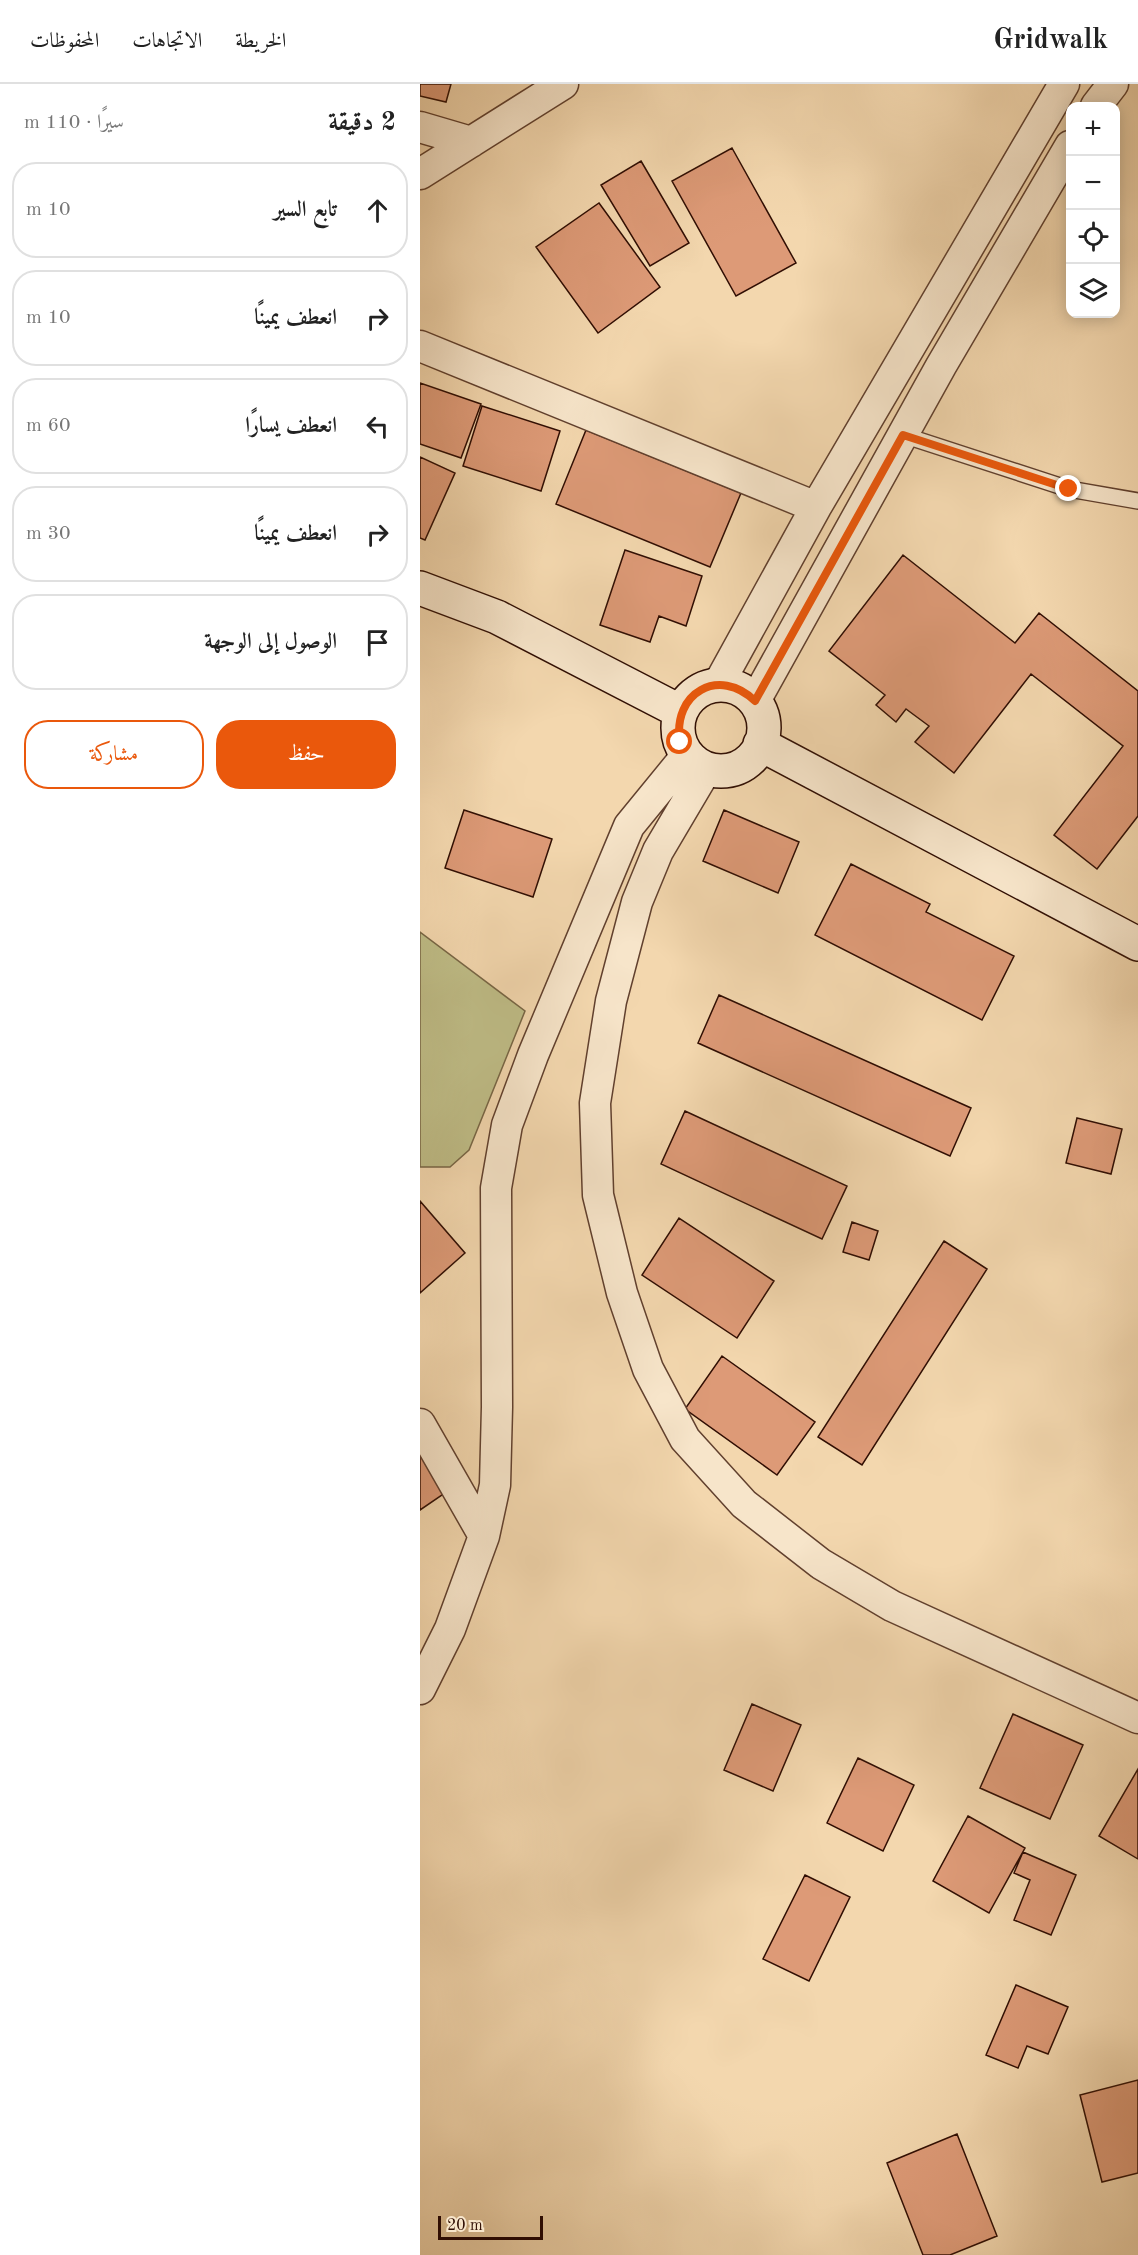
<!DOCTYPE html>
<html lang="ar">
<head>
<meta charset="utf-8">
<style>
	:root { --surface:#fff; --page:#f6f6f6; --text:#222; --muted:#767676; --line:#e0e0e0; --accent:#ea580c }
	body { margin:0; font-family:"Old Standard TT",Amiri,serif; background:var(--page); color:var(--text); direction:rtl }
	.controls { position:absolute; right:18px; top:18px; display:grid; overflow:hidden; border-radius:12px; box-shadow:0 3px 15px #0003 }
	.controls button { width:54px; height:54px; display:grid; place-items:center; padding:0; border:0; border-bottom:2px solid var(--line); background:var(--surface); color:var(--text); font:30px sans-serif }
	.scale { position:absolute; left:18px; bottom:15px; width:105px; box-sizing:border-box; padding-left:6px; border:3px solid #300e03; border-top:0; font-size:16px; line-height:21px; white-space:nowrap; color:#300e03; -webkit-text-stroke:4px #f7e5ca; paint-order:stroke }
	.stop { position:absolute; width:18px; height:18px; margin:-14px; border:4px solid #ea580c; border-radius:50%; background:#fff }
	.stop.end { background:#ea580c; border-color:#fff; box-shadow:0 2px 6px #0008 }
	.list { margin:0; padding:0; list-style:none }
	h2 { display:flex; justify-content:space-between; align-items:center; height:78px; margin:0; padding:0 24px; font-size:26px }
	h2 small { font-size:20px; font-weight:400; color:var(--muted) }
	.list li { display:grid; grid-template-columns:39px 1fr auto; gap:18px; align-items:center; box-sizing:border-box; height:96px; margin:0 12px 12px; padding:0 12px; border:2px solid var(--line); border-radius:24px }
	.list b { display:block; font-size:22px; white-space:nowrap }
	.list em { font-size:20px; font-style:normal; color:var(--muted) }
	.actions { display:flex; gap:12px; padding:18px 24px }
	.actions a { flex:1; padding:14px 0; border:2px solid var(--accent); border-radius:24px; text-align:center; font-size:21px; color:var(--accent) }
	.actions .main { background:var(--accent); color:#fff }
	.icon { flex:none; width:33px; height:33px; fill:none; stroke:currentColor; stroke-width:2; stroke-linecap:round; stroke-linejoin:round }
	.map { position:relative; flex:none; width:718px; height:2171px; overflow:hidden; direction:ltr }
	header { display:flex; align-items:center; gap:36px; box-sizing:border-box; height:84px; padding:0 30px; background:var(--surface); border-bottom:2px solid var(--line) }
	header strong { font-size:28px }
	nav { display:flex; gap:33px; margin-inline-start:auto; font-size:21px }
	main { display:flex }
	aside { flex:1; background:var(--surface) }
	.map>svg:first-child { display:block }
</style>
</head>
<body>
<header>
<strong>Gridwalk</strong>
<nav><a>الخريطة</a><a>الاتجاهات</a><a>المحفوظات</a></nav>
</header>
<main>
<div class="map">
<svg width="718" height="2171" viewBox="0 0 718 2171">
	<rect width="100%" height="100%" fill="#f3d7ae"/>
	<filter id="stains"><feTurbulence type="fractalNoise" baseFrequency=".00333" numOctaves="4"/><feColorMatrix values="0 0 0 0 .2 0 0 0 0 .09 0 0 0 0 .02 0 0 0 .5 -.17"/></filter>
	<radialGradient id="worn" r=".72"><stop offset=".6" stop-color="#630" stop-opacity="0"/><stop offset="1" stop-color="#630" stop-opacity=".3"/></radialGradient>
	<path fill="#bfbd87" stroke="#786645" stroke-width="1.5" d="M0,848L105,927L49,1066L30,1083H0Z"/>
	<path fill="#dd9a77" stroke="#300e03" stroke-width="1.5" d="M0,0H31L26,18L0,12Z
		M312,64L376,179L316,212L252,97Z
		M221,77L269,159L230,182L181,101Z
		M179,119L240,203L178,249L116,163Z
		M0,299L61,320L41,374L0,360Z
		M62,322L140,347L121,407L43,382Z
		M166,346L321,409L290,483L136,420Z
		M0,373L35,389L5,456L0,454Z
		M205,466L282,492L266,542L239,532L230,558L180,541Z
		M483,471L595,559L619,529L718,607V732L677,785L634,751L703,662L611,590L534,689L495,658L509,642L486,625L476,638L456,621L465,611L409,567Z
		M44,726L132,755L113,813L25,784Z
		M304,726L379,758L358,809L283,777Z
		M431,780L510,820L506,828L594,872L562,936L395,851Z
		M299,911L551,1024L530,1072L278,959Z
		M265,1027L427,1102L402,1155L241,1080Z
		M657,1034L702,1045L691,1090L646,1079Z
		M0,1117L45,1169L0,1209Z
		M259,1134L354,1197L317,1254L222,1191Z
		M432,1138L458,1147L449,1176L423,1168Z
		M524,1157L567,1185L442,1381L398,1353Z
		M302,1272L395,1338L357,1391L265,1325Z
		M0,1349L35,1402L0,1426Z
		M332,1620L381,1641L353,1707L304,1686Z
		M593,1630L663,1661L630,1735L560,1704Z
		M438,1674L494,1701L463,1767L407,1739Z
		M718,1685V1775L679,1752Z
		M548,1732L605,1764L569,1829L513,1797Z
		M603,1768L656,1791L631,1851L594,1836L610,1796L594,1789Z
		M385,1791L430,1813L389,1897L343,1875Z
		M596,1901L648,1923L628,1970L607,1962L598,1984L566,1971Z
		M718,1996V2089L682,2098L660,2011Z
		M537,2050L577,2152L530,2171H503L467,2079Z"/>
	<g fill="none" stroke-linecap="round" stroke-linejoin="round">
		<defs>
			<path id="service" d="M483,351L649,405L718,417"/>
			<path id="minor" d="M676,22L693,0
				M0,43L51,58
				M0,90L143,0
				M0,262L396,423
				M298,601L396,423L644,0
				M335,617L521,282L650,62
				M287,684L238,767L217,818L191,917L175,1019L178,1111L202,1209L228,1285L265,1355L324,1420L401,1480L472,1522L718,1634
				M0,1340L64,1452
				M0,1605L30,1545L64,1452L75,1401L77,1323L76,1104L87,1041L113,971L209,742L267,671"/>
			<path id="secondary" d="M0,504L77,533L261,628
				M258 644a43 43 0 1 1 86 0a43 43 0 1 1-86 0Z
				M340,660L718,860"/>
		</defs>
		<use href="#service" stroke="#61402e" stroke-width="18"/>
		<use href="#minor" stroke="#61402e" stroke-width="33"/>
		<use href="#secondary" stroke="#300e03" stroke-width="36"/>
		<use href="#service" stroke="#f7e5ca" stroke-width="15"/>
		<use href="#minor" stroke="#f7e5ca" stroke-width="30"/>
		<use href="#secondary" stroke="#f7e5ca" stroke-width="33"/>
	</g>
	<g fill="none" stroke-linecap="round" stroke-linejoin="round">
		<path stroke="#ea580c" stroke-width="8" d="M260,658C252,609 299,582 335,617L483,351L649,405"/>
	</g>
	<rect width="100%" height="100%" filter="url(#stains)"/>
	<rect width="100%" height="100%" fill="url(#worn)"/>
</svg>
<div class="controls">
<button>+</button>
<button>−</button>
<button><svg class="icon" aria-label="locate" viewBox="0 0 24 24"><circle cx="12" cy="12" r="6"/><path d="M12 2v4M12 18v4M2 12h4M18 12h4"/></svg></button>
<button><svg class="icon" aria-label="layers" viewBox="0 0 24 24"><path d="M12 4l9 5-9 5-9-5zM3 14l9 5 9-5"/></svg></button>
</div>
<div class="scale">20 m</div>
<div class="stop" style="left:260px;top:658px"></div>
<div class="stop end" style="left:649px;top:405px"></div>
</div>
<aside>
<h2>2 دقيقة<small>سيرًا · 110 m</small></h2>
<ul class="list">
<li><svg class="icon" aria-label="ahead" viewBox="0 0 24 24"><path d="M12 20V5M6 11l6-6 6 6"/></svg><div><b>تابع السير</b></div><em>10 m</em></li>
<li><svg class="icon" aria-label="right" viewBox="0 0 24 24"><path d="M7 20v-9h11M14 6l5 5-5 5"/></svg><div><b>انعطف يمينًا</b></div><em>10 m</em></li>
<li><svg class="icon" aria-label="left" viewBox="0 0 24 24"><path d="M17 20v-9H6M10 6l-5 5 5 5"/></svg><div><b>انعطف يسارًا</b></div><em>60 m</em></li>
<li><svg class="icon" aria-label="right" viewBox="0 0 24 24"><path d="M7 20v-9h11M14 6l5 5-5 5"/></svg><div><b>انعطف يمينًا</b></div><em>30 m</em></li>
<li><svg class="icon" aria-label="arrive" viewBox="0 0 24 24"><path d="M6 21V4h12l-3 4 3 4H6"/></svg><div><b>الوصول إلى الوجهة</b></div></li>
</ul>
<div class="actions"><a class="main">حفظ</a><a>مشاركة</a></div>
</aside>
</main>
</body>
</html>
